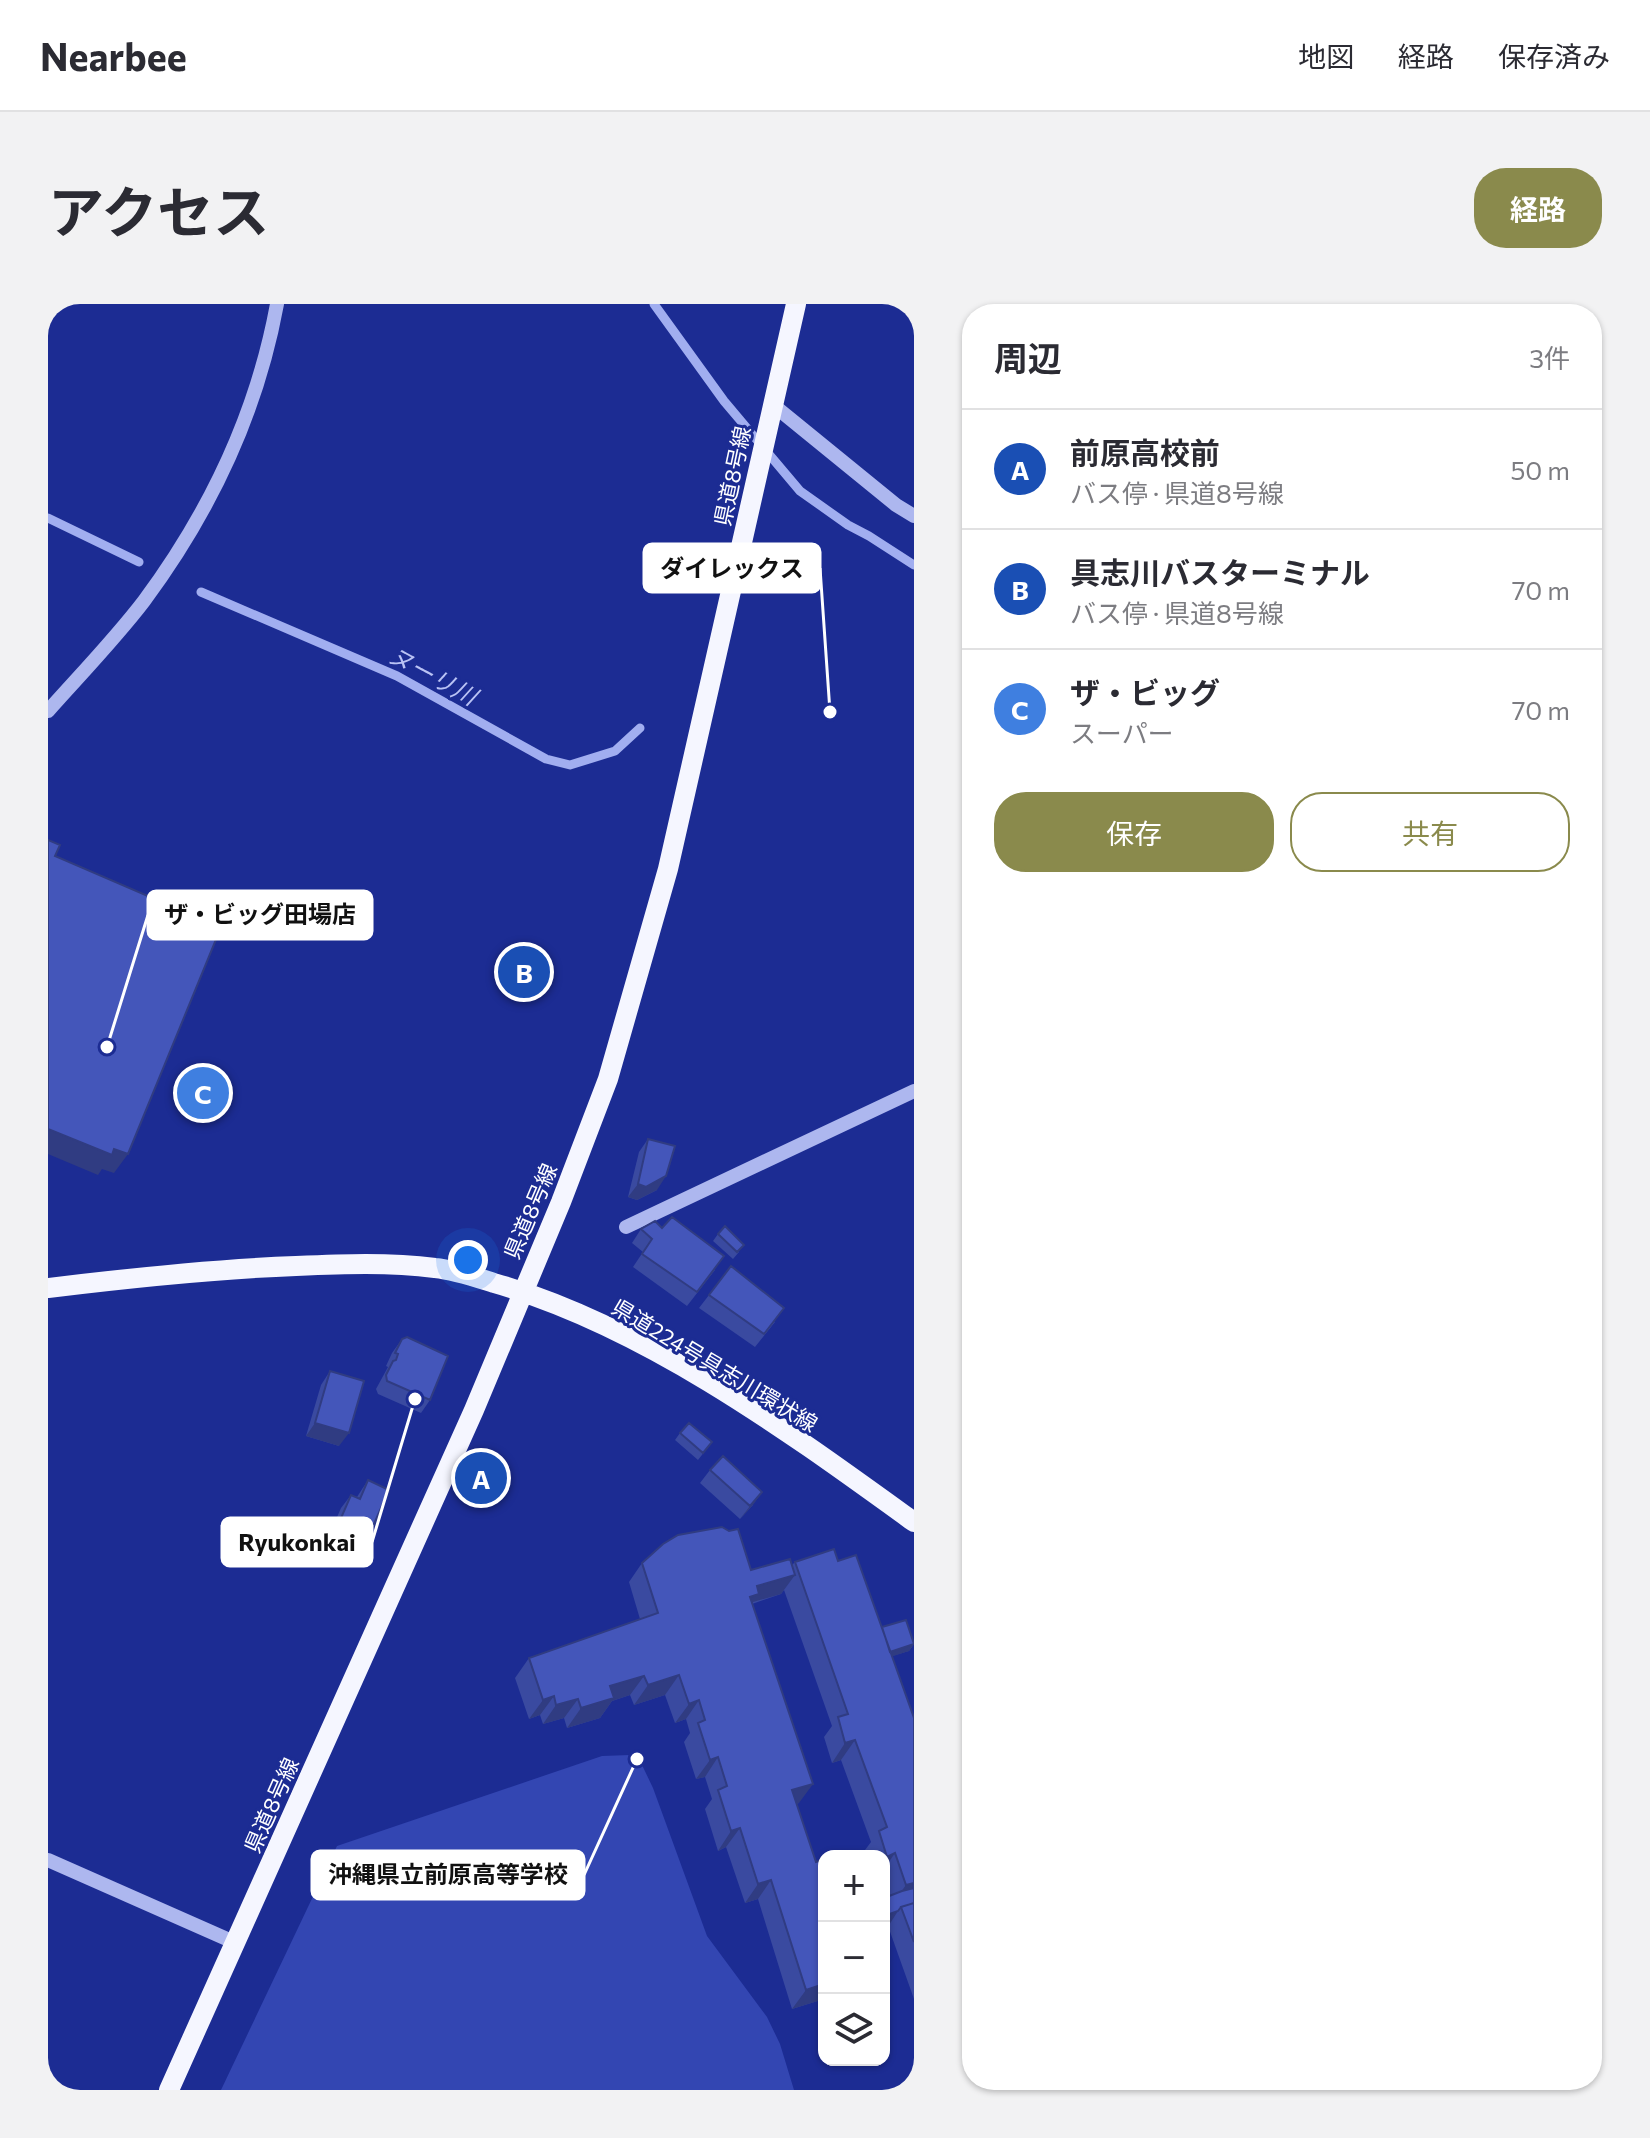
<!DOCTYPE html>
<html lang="ja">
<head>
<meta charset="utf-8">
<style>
	:root { --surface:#fff; --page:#f2f2f3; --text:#2b2b33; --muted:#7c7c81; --line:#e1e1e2; --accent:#8a8a4c }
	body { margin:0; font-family:Commissioner,"Noto Sans JP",sans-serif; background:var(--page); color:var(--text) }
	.controls { position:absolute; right:24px; bottom:24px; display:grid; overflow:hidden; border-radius:16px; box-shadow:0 2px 6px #0004 }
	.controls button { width:72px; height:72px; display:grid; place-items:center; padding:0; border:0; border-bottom:2px solid var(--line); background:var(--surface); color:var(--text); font:40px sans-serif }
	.you { position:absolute; left:420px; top:956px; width:28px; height:28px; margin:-20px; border:6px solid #fff; border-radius:50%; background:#1a73e8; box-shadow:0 0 0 12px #1a73e833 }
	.badge { display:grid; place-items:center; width:52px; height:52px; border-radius:50%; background:var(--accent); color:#fff; font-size:26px; font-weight:700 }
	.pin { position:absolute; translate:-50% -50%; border:4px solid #fff; box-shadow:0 2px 8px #0006 }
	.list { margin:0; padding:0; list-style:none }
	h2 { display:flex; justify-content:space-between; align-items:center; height:104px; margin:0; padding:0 32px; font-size:34px }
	h2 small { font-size:26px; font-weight:400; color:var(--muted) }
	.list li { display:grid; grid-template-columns:52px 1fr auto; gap:24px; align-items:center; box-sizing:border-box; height:120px; padding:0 32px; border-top:2px solid var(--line) }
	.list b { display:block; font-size:30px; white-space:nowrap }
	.list p { margin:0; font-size:26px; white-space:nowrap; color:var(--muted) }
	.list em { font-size:26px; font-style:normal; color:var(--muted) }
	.actions { display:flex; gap:16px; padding:24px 32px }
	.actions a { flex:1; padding:18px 0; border:2px solid var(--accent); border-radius:32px; text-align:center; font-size:28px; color:var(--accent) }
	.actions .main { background:var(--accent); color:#fff }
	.icon { flex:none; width:44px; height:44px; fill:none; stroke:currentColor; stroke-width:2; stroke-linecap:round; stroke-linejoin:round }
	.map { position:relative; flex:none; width:866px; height:1786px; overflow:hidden; border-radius:32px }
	header { display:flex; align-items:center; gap:48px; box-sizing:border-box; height:112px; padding:0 40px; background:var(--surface); border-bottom:2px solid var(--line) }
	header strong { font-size:38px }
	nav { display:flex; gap:44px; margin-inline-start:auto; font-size:28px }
	.intro { display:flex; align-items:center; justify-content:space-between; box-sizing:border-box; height:192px; padding:0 48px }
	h1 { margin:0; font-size:56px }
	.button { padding:20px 36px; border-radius:32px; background:var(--accent); color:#fff; font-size:28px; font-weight:700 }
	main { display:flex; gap:48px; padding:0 48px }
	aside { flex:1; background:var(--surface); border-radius:32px; box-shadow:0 2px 6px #0004 }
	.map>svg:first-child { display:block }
</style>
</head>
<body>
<header>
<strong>Nearbee</strong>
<nav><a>地図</a><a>経路</a><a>保存済み</a></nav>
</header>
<div class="intro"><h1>アクセス</h1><a class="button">経路</a></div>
<main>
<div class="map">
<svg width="866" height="1786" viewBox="0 0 866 1786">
	<rect width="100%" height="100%" fill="#1c2c93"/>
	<path fill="#3346b2" d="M582,1451L594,1461L605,1484L659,1632L719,1713L732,1740L746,1786H173L289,1542L554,1452Z"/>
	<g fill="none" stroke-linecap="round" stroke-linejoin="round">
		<path stroke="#a1aef0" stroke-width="9" d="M606,0L676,97L752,187L800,221L821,232L866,261
			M0,214L91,258
			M153,288L349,372L498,455L522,461L567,447L592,424"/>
		<path stroke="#adb7ef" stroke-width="14" d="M724,100L848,201L866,212
			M0,407C32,371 67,335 96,297C162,208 209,109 229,0
			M578,923L866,787
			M0,1556L188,1639"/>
		<path stroke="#f5f6ff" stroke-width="20" d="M0,984C82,974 165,965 248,962C294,960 341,958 387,964C407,966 427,973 446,979C597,1022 740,1127 866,1218
			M121,1786L426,1106L513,898L560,775L620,565L748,0"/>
	</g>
	<path fill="#3a4aa0" d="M600,835L609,886L589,896L580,893L591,848Z
		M614,924L667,966L639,1002L585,963L595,948L584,939L593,925Z
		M670,930L691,948L685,955L665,937Z
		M661,991L727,1018L707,1043L651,1004Z
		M354,1035L382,1096L373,1109L330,1090L328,1085L340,1063L338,1062L344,1049Z
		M282,1067L291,1142L258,1132L273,1081Z
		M632,1129L664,1138L650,1156L627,1136Z
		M662,1166L705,1201L692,1215L652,1179Z
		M320,1176L318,1238L309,1251L284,1239L288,1229L283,1227L293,1204L303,1191L309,1193Z
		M790,1257L834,1323L866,1340L861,1347L844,1352L866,1414V1695L840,1622L841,1621V1592L836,1576V1552H819L817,1546L823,1538L793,1456L784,1459L776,1433L784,1422L736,1286L733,1290L704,1300L751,1499L748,1500L768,1558L776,1560V1695L744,1705L710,1595L697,1599L678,1543L670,1547L657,1505L664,1495L657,1473L648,1475L636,1438L642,1429L638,1415L627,1419L617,1391L586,1401L582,1391L564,1397L552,1414L519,1424L516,1414L495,1420L492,1411L481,1415L467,1374L481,1354L592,1315L581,1278L594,1259L703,1266L744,1261L747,1258Z"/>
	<path fill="#303c82" d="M0,825L66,845L80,850L66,869L54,865L50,871L0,850Z
		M618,872L609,886L589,896L580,893L590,880Z
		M267,1119L301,1129L291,1142L258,1132Z
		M714,1188L705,1201L692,1215L702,1202Z
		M293,1214L297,1216L288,1229L283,1227Z
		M747,1271L733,1290L705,1298L698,1309L695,1301L709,1282Z
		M866,1340L861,1347L833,1356L838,1349Z
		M631,1371L617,1391L586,1401L600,1381Z
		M596,1372L582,1391L564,1397L552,1414L519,1424L533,1404L562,1382Z
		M506,1392L492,1411L481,1415L495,1396Z
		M530,1395L516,1414L495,1420L508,1401Z
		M651,1396L638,1415L627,1419L641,1400Z
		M807,1436L793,1456L784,1459L797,1439Z
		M670,1453L657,1473L648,1475L662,1456Z
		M765,1480L751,1499L730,1506L744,1486Z
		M692,1524L678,1543L670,1547L683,1527Z
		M847,1549L836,1565V1556L839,1553Z
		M723,1576L710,1595L697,1599L710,1580Z
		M866,1579V1594L844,1600L858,1581Z
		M850,1607L841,1621L836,1622V1612Z
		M776,1680V1695L744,1705L758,1686Z"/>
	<path fill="#4456ba" stroke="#303c82" stroke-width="2" d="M0,536L12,541L7,552L109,596L113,589L176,616L80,850L66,845L64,851L0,825Z
		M600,835L627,842L618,872L598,883L590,880Z
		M624,913L676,952L649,988L594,950L604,935L593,925L607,917L614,924Z
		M677,922L696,941L689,948L670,930Z
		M683,962L736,1004L716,1030L661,991Z
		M359,1033L400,1052L382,1096L339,1077L338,1071L345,1057L348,1056L350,1050L347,1049L354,1035Z
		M282,1067L316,1077L301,1129L267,1119Z
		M641,1119L664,1138L655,1149L632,1129Z
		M675,1152L714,1188L702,1202L662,1166Z
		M320,1176L341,1186L318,1238L293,1226L297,1216L293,1214L303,1191L312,1195Z
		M674,1223L681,1227L690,1225L703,1266L742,1255L747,1271L709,1282L711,1290L702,1293L765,1480L744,1486L768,1558L774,1556L776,1561V1680L758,1686L723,1576L710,1580L692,1524L683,1527L670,1486L679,1482L670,1453L662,1456L650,1419L657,1416L651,1396L641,1400L631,1371L600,1381L596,1372L562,1382L566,1394L533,1404L530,1395L508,1401L506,1392L495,1396L481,1354L610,1309L594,1259L615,1240L630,1231Z
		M786,1245L790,1257L808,1251L866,1414V1579L858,1581L847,1549L839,1553L831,1527L839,1523L807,1436L797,1439L790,1413L800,1410L747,1258Z
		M858,1316L866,1340L842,1348L834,1323Z
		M866,1584V1599L853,1603L850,1607L836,1612V1594L854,1587Z
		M866,1599V1638L853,1603Z"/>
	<g text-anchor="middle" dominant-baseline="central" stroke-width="6" stroke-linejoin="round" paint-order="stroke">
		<g font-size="22" fill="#fff" stroke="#1c2c93">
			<text transform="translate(684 172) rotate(-78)">県道8号線</text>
			<text transform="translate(482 907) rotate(-67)">県道8号線</text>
			<text transform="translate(667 1061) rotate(31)">県道224号具志川環状線</text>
			<text transform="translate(223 1501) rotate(-66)">県道8号線</text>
		</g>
		<g font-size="24" font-style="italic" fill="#bac3f5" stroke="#1c2c93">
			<text transform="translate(385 371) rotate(28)">ヌーリ川</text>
		</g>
	</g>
	<path fill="none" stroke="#fff" stroke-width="3" d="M782 408L772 264M59 743L100 611M367 1095L324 1238M589 1455L536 1571"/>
	<g fill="#fff" stroke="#1c2c93" stroke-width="3">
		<circle cx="782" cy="408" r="8"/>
		<circle cx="59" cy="743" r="8"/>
		<circle cx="367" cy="1095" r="8"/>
		<circle cx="589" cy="1455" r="8"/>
	</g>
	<g fill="#fff" stroke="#fff" stroke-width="3">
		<rect x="596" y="240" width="176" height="48" rx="8"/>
		<rect x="100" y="587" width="224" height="48" rx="8"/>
		<rect x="174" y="1214" width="150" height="48" rx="8"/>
		<rect x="264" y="1547" width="272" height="48" rx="8"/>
	</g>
	<g font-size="24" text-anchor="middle" font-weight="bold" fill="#111">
		<text x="684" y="273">ダイレックス</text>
		<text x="212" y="619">ザ・ビッグ田場店</text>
		<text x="249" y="1247">Ryukonkai</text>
		<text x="400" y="1579">沖縄県立前原高等学校</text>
	</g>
</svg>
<div class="controls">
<button>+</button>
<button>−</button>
<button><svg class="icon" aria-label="layers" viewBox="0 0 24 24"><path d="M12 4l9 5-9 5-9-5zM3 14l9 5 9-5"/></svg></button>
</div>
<div class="you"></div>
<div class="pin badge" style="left:433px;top:1174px;background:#1a4fb4">A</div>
<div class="pin badge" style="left:476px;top:668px;background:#1a4fb4">B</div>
<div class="pin badge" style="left:155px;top:789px;background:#3f7fe0">C</div>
</div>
<aside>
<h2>周辺<small>3件</small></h2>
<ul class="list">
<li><span class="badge" style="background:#1a4fb4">A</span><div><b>前原高校前</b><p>バス停 · 県道8号線</p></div><em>50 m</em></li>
<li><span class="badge" style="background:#1a4fb4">B</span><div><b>具志川バスターミナル</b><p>バス停 · 県道8号線</p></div><em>70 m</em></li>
<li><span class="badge" style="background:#3f7fe0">C</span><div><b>ザ・ビッグ</b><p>スーパー</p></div><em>70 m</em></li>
</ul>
<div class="actions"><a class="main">保存</a><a>共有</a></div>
</aside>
</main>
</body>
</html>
